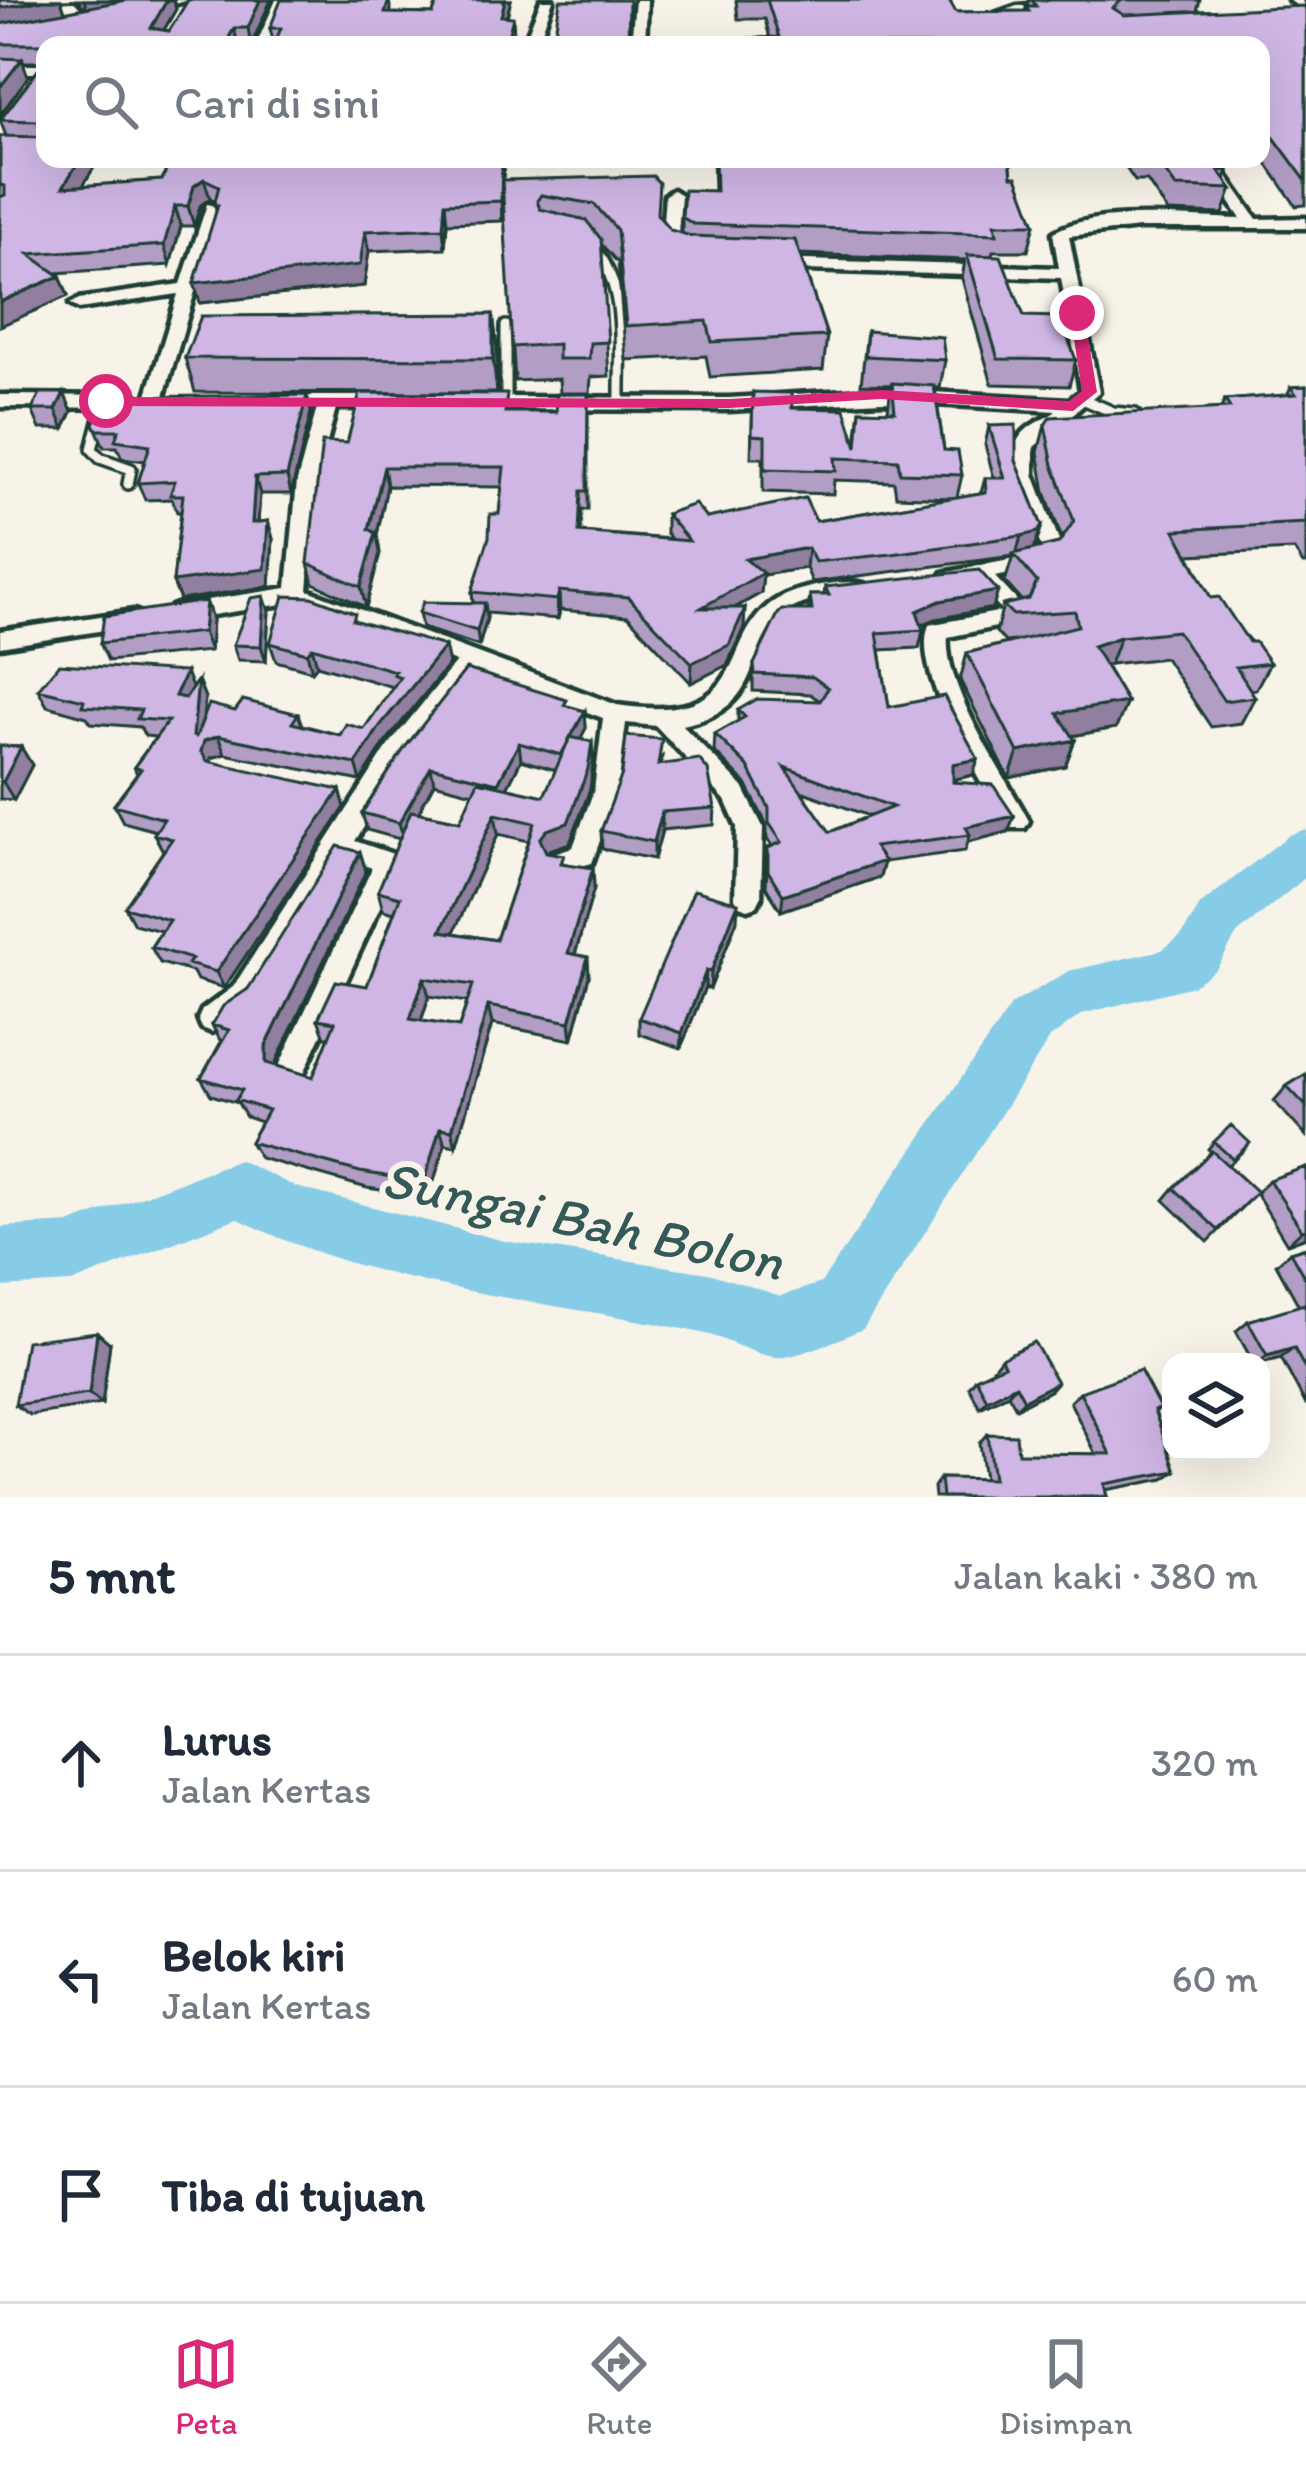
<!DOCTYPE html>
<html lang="id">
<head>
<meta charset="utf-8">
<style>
	:root { --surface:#fff; --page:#f2f2f3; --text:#1f2937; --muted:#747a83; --line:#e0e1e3; --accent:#db2777 }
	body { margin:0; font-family:Itim,sans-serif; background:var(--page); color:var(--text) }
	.controls { position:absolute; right:36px; bottom:36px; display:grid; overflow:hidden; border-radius:24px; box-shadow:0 12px 48px #0002 }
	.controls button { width:108px; height:108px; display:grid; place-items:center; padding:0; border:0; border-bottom:3px solid var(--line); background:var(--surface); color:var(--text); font:60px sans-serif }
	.stop { position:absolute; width:36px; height:36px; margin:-27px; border:9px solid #db2777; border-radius:50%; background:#fff }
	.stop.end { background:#db2777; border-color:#fff; box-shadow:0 3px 12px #0008 }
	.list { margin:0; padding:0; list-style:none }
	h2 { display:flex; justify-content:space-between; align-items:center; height:156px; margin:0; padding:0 48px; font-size:51px }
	h2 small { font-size:39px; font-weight:400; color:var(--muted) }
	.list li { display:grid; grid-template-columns:78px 1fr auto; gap:36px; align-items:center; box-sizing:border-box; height:216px; padding:0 48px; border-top:3px solid var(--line) }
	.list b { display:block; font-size:45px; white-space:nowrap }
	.list p { margin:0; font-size:39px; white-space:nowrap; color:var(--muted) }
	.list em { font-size:39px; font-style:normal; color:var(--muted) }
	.icon { flex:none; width:66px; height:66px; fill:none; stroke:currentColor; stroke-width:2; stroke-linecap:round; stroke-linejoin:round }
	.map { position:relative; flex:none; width:1306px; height:1497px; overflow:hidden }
	.search { position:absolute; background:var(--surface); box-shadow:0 12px 48px #0002; left:36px; right:36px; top:36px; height:132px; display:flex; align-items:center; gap:30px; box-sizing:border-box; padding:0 42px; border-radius:24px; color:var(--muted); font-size:45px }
	.sheet { height:804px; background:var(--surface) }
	nav { display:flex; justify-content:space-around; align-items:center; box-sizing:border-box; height:168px; border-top:3px solid var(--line); background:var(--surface); font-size:33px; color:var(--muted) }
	nav a { display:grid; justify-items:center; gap:6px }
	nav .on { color:var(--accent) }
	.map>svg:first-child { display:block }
</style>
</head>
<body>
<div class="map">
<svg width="1306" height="1497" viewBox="0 0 1306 1497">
	<rect width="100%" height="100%" fill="#f7f3e8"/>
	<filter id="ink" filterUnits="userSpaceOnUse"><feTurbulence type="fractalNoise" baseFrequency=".00833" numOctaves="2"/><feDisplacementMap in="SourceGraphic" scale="24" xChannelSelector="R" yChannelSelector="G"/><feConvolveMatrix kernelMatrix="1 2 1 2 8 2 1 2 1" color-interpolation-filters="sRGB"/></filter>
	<g filter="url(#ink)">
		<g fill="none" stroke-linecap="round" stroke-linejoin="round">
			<path fill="#86cce7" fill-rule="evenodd" d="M1306,829V877L1237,934L1217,968L1193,986L1082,1014L1050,1038L863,1329C839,1339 811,1352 785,1357C762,1360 730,1340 706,1334C552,1299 380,1292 237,1218L71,1283L0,1287V1227L71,1223L239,1160L296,1187L504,1241L708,1273L781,1296L821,1283L1012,1004L1069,971L1162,950L1181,936L1201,904L1289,835Z"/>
			<defs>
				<path id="service-far1" d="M50,7L73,6L84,19"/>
				<path id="service" d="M591,245C629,284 619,352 620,403
					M506,326V403
					M1085,400L1113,412L1135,414
					M101,414L92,449L100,458L131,469L128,484"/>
				<path id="minor" d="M165,0H189L144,12L138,8Z
					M276,0H288L270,45H256Z
					M541,0H553L537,45H523Z
					M635,0H647L645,45H631Z
					M1289,0H1302L1306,12Z
					M1057,3L1061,10L1018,14L981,25L975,21L1017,6Z
					M0,65H45V73H0Z
					M1201,159H1215L1257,219L1306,218V228H1139L1069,236L1099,392L1034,447V474L1061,546L1049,566L995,577L1024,608L1020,622L948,637C943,686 1005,776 1029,821L1025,828H1007C983,784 910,673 929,625L1002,611L974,581L943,583L940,578L943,573L1035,555L1041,546C1029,515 996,463 1023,433C1032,423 1046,418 1057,411L881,401L729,410L476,409L467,403L476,397L729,398L881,389L1069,400L1081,391L1061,278L773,269L765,264L773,259L1059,268L1053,233C1092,207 1193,218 1241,219Z
					M673,190L681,195L677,246L687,257L679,262L661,247L665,195Z
					M207,204L220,207L161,406L154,408L145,402L136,408L0,407V395L136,396L145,401L178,294L79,309L70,304L79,299L181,284Z
					M278,396H388L397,402L388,408H336L317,481L308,590L617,705C777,729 700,612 807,588C825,584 846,580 864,584L867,589L864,594C839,600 811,596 788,611C739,643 772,707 682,725L743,787L763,827L761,898L757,906L748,909L739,906L735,898L737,827L725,800L656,726L626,723L618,790L592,863L559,872L550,868L546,861L550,854L573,847L594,790L603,718L476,670L406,760L355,841L396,855L400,863L303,1075L293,1079L283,1075L279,1066L372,868L344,858L253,1005L212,1032L202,1028L198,1019L202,1010L233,987L388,746L456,662L296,602L180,620L172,617L169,612L172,607L180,604L287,588L297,481L317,408L271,406L269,402Z
					M134,611L142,614L145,619L142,624L0,647V631Z"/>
			</defs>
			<use href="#service-far1" stroke="#1f3d34" stroke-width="14"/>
			<use href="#service" stroke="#1f3d34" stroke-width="16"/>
			<use href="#minor" stroke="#1f3d34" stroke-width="9"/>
			<use href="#service-far1" stroke="#f7f3e8" stroke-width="8"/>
			<use href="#service" stroke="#f7f3e8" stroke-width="9"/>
			<use href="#minor" fill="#f7f3e8" fill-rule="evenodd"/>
		</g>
		<path fill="#b29dc5" stroke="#1f3d34" stroke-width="3" fill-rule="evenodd" d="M0,0H61L65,12L85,8L77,0H173L176,9L164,30L169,31L271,0L252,45H45L83,186L162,180L171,159H624V164H504L503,180L659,216L670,230L682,234V217L714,191L713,159H1010L1012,176L1035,224L1028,251H993L992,255L1024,316L1076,360L1069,386L992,384L962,279L965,260L800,254L827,336L823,370L710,377L706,356L626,360L618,263L601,244L609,376L591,377L590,393H560L559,379L515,381L503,191L502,221L447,223L445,248L369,251L364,286L200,303L216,212L215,201L210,198L200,206L194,226H181L170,265L56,273L60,276L68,296L0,326V136H6L0,120L42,65V62H22L28,77L0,115Z
			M389,0L391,13L433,14L438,0H511L507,17L514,35L512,45H274L270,28Z
			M736,0H949L956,12L1025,11L1029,0H1200L1197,11L1306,9V205L1296,206L1261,155V45H732V39L770,38L765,19H738Z
			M1112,159H1221L1228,170L1225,180L1232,189L1223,214L1168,212L1147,181H1135L1121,161Z
			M493,314L497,347V393L195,392L185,358Z
			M867,331L945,360L940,388H935L944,450L962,475L957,497L981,493L985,478H994L985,445L989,426L1016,461L1042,526L1034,549L1059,543L1062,539L1045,492L1038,452L1045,425L1221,408L1225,400L1287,395L1291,387L1306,386V564H1303L1294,550L1189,555L1211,598L1270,663L1256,689L1250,690L1255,697L1241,723L1211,727L1165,658L1110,664L1105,665L1127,702L1116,728L1072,736L1075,740L1065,766L1009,778L960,680L967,653L1014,641L1005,642L996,632L1003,605L1022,601L1005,582L1013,556L812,582L806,568L763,575L761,593L735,608H745L744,627L727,665L691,683L628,616L560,610L558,619L487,613V618L479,646L422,628L419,613L473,603L472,592L499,514L502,487L387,486L377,535L380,553L366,607L313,583L308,563L347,443L509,412H556L588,394V510H582L581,532L671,539L666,533V514L707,518L816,521L954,498L896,496L894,482L834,480L833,494L763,492V458H751L753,392L792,408L856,443L860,410L888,411L891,385L861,384Z
			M64,393L72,412L64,429H40L32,410Z
			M311,412L291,494H260L258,522L268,521L273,539L270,586L180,600L173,582L181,512H177L172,499L145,500L138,483L145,461L122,458L117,447H104L94,424Z
			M825,587L993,608L936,619L921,625L923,630L919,648L880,650L889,707L973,775L953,780V782L1014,816L1008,832L968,842L965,851L884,862L880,877L781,911L766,887L768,848L772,846L767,839V825L746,784L714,751L715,734L738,721V710L820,701L810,694L753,691V681L754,664L808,610L810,595H824ZM801,791L869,816L830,832Z
			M206,601L212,619L210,651L108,661L100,643Z
			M269,611L266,661L238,660L233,645Z
			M357,621L449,664L385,743L361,781L225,754L211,758L210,762L345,807L224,988L197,980L193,972L160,963L151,947L161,931L134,924L125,907L163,851L154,834L156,831L123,822L114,805L137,774L134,767L156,737L145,736L140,727L91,723L87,717L47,706L38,689L192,688L198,680L205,698L203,719L235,711L298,714L302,725L340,735L364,729L393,687L317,665L312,671L276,661L270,643Z
			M567,706L585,711L586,728L580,739L592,742L593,763L590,789L570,843L549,850L547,853L565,864L593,868L594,888L575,955L589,976L572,1040L492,1024L456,1146L445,1144L429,1197L367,1188L260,1158L250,1142L261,1122L246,1117L238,1103L211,1095L201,1078L221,1042L212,1025L248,989L360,852L366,871L275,1065L313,1077L329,1037H325L318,1019L367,986L394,913L383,910L378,891L400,839L367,830L362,813L406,746ZM521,760L556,770L544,796L507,788ZM434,783L473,793L460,821L418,812ZM498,834L529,841L496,940L453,933ZM429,996L467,1002L459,1027L421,1021Z
			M0,746L21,747L32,765L14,800L0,799Z
			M662,757L661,765L715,808L714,825L662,830L654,859L602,849L601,831Z
			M737,920L710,989L705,987L681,1048L639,1034V1018Z
			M1306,1074V1136L1274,1101L1287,1086Z
			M1214,1142L1244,1150L1228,1165L1257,1192L1269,1180L1306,1167V1237L1287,1244L1256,1193L1208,1242L1164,1200L1174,1188L1211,1152L1208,1149Z
			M1306,1247V1405L1281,1358L1253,1362L1236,1331L1248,1321L1299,1306L1276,1264L1290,1252Z
			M110,1343L102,1404L30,1415L15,1405Z
			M1001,1358L1049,1391L1016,1408L1008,1394L980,1408L969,1387L976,1378L994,1369L993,1368Z
			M1080,1392L1160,1408L1155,1412L1176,1471L1164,1479L1105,1490L1107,1497H935L934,1487L940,1478L984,1479L979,1443L987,1434L1018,1453L1096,1454L1070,1402Z"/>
		<path fill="#917fa0" stroke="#1f3d34" stroke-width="3" d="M43,0H61L66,15L0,27V8Z
			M84,0H141L87,10Z
			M167,0H173L176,9L155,45L151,28Z
			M260,0H271L251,45L248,28Z
			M505,0H511L502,34L501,16Z
			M513,17L514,35L512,45H506Z
			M234,28L238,45H225Z
			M22,59L28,77L0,115V87Z
			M80,159H99L70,207L63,187Z
			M502,159H503L502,221L501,201Z
			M204,179L210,198L200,206L194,226L188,206L194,186Z
			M445,203L447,223L445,248L443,228Z
			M175,206L181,226L170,265L164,245Z
			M365,231L369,251L364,286L200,303L194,283Z
			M60,276L68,296L0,326V302Z
			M493,314L497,347V393L493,359Z
			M64,393L72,412L64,429L56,410Z
			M307,395L311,412L291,494L287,476Z
			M384,467L387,486L377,535L380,553L366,607L361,587L369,529Z
			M255,477L260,494L257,540L252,523Z
			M268,521L273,539L270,586L180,600L173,582Z
			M1042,526L1032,552L1016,555L1021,536Z
			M808,548L806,568L763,575L761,593L700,627L701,608L745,559Z
			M559,591L560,610L558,619L557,600Z
			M998,591L993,608L936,619L913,628L917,611L940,601Z
			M264,596L269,611L266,661L261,646Z
			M206,601L212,619L210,651L203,632Z
			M485,603L487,618L479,646L477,631Z
			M745,608L744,627L727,665L691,683L692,663Z
			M1120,637L1110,664L1083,673L1093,646Z
			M445,646L449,664L385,743L361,781L356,764L380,726Z
			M312,647L317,665L312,671L307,653Z
			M186,672L193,690L183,713L175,696Z
			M198,680L205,698L200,753L193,736Z
			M1127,702L1116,728L1049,740L1058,713Z
			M585,711L586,728L563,772L561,755Z
			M218,736L225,754L211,758L208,769L201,751L204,741Z
			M1075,740L1065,766L1009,778L1018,752Z
			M592,742L593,763L590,789L570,843L549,850L542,859L540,839Z
			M519,743L521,760L501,800L498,783Z
			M21,747L32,765L14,800L3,782Z
			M978,759L973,775L948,781L953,764Z
			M431,767L434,783L404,840L399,823Z
			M340,790L345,807L224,988L216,972Z
			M662,812V830L654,859V842Z
			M495,814L498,834L446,950L441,931Z
			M1014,816L1008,832L968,842L970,835L966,827Z
			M360,852L366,871L275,1064V1080L266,1063V1046Z
			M884,861L880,877L781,911L783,895Z
			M593,868L594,888L570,972L568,953Z
			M738,903L737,920L710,989L711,972Z
			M588,957L589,976L572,1040L570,1022Z
			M706,971L705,987L681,1048L682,1033Z
			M424,978L429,996L416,1037L410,1019Z
			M488,1006L492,1024L456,1146L452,1130Z
			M440,1128L445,1144L429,1197L424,1182Z
			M1306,1229V1237L1287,1244L1302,1230Z
			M97,1332L110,1343L102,1404L89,1394Z
			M1294,1348L1281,1358L1261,1364L1260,1362L1267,1356Z
			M1057,1382L1049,1391L1016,1408L1024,1400Z
			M1016,1385L1008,1394L980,1408L987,1400Z"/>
		<path fill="#cfb6e5" stroke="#1f3d34" stroke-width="3" fill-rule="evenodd" d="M0,0H43L0,8Z
			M127,0H167L151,28L169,31L188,0H260L248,28H234L225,45H45V159H80L63,187L162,180L171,159H502L501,201L445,203L443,228L365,231L360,265L194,283L218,205H214L219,186L204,179L194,186L188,206H175L164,245L29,254L60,276L0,302V197L5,195V186L0,185V136L41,137L38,121L0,120L42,65V44H0V24Z
			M281,0H389L385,13L433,14L438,0H505L501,16L513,17L506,45H274L281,28H270Z
			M560,0H629L628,45H553Z
			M767,0H949L956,12L1029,11L1026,6H1036L1032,0H1122L1113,8L1124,15L1303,6L1306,9V181L1261,120V45H734L732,39L779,37Z
			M0,58L22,59L0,87Z
			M715,159H1010L1012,176H1017L1035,224H995L997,234L693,224L682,217L684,190L716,191Z
			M1156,159H1221L1228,170L1219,171L1232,189L1176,187Z
			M653,176L659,183L657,214L670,230L691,236L795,240L827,336L712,342L707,321L626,326L617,230L594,204L541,195L537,201L540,209L586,220L601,239L608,342L590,343L589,359H558V344L512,347L502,180Z
			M967,255L1001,256L1024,316L1060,317L1076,360L998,359Z
			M493,314V359L185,358L201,316Z
			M867,331L942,337L945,360L865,356Z
			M892,383L934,386L944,450L958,451L962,475L900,473L898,460L835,458L836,471L765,469V436L752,435L753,392L791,393L792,408L845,409L857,447L860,410L895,411Z
			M1306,386V523L1175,530L1211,598L1219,597L1249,642H1255L1270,663L1236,667L1255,697L1224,701L1177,631L1120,637L1093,646L1127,702L1058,713L1075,740L1018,752L967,653L1078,626L1075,611L1013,615L1003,605L1029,599L1037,582L1013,554L1059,543L1074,521L1053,465L1045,425L1050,417L1230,408L1225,400L1296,394L1291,387Z
			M40,393H64L56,410H32Z
			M360,393L507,394L505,412H556L557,394H588L587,491H581L579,532L689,541L666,514L695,504L707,518L805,498L816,521L986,492L985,478H1005L989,426L1016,425V461L1042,526L1038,532L1021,536L892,554L815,562L808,548L745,559L763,573L701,608H745L729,645L692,663L628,597L559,591L557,600L472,592L489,537L490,514H499L504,467H384L369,529L376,533L361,587L308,563L322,442L347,443Z
			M307,395L287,476L255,477L252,523L268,521L265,569L173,582L183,495H170L175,481L138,483L150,445L115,440L119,430H97L94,424L105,397Z
			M979,570L998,591L940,601L917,611L923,630L877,633L889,707L944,696L978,759L953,764V782L993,785L1014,816L966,827L970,835L874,847L884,861L783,895L768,871V848L782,842L769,823V808L748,767L715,734L745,717L738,710L757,699L820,701L828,688L813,677L755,674L754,664L778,614L782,610H812L810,595H829L825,587ZM784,767L893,807L830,832Z
			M264,596L261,646L233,645L251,598Z
			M284,596L312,597L355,613L353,620L445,646L380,726L356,764L218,736L204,741L201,751L207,761L340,790L216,972L188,964L192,959L151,947L169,920L125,907L172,839L154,834L164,819L114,805L141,769L134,767L168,721L137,719L141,710L82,706L84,700L38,689L59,664L186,672L175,696L185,698L198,680L193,736L196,737L209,704L235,711L243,700L298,714L292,723L340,735L346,724L364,729L400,677L393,674L395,671L312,647L307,653L270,643Z
			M206,601L203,632L100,643L104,616Z
			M423,602L485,603L477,631L419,613Z
			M466,669L567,700L564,705L585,711L561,755L519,743L498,783L431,767L399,823L362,813L406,746Z
			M626,736L662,739L658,765L699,759L708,770L715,808L662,812L654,842L601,831L622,774Z
			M570,737L592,742L588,769L568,823L547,830L540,839L546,852L564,855L561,863L593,868L568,953L588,957L570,1022L488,1006L452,1130L440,1128L424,1182L360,1172L250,1142L268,1110L236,1100L242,1090L201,1078L229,1030L212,1025L223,1006L248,989L338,846L360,852L266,1046V1063L313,1077L335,1022L318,1019L336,981L367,986L400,897L378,891L411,811L460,821L478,781L544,796ZM495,814L535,823L496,940L441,931ZM424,978L473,985L459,1027L410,1019Z
			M0,746L21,747L3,782H0Z
			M694,890L738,903L711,972L706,971L682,1033L639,1018Z
			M1306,1074V1106L1287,1086Z
			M1231,1125L1250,1143L1233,1159L1214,1142Z
			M1212,1151L1257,1192L1218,1230L1174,1188Z
			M1306,1167V1229L1302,1230L1269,1180Z
			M1306,1247V1280L1290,1252Z
			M1304,1304L1306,1309V1371L1294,1348L1267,1356L1248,1321Z
			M97,1332L89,1394L15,1405L26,1341Z
			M1034,1342L1057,1382L1024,1400L1016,1385L987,1400L976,1378L1004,1365L1001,1358Z
			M1140,1370L1160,1408L1154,1410L1176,1471L1104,1484L1107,1497H942L940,1478L993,1479L987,1434L1016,1435L1018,1453L1111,1454L1080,1392Z"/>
	</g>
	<path fill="#db2777" d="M1077,309L1084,313L1097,392L1073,411L881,399L729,408L106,406L98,401L106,397L729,399L881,390L1069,401L1082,391L1070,313Z"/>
	<g text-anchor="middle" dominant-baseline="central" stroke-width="12" stroke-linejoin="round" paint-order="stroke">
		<g font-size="54" font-style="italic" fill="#345a58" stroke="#f7f3e8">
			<text transform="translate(583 1220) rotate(12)">Sungai Bah Bolon</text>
		</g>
	</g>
</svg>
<div class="controls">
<button><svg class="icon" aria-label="layers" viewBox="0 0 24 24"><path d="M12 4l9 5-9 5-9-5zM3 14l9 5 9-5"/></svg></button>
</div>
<div class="stop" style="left:106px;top:401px"></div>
<div class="stop end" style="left:1077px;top:313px"></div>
<div class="search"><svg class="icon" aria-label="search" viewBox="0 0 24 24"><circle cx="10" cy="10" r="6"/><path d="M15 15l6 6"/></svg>Cari di sini</div>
</div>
<section class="sheet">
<h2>5 mnt<small>Jalan kaki · 380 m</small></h2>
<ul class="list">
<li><svg class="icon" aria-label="ahead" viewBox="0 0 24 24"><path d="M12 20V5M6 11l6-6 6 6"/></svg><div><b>Lurus</b><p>Jalan Kertas</p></div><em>320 m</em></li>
<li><svg class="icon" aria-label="left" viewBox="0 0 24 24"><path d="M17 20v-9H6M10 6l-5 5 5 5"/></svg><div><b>Belok kiri</b><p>Jalan Kertas</p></div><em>60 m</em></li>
<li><svg class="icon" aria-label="arrive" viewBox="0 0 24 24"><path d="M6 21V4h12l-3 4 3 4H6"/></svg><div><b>Tiba di tujuan</b></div></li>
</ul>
</section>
<nav>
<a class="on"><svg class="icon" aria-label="map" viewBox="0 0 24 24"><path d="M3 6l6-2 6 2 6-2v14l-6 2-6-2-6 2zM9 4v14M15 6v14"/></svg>Peta</a>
<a><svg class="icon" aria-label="directions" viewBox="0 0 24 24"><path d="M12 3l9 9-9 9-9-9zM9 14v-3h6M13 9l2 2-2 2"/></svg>Rute</a>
<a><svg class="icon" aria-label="saved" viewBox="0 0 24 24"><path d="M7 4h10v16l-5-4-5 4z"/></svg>Disimpan</a>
</nav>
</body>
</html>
